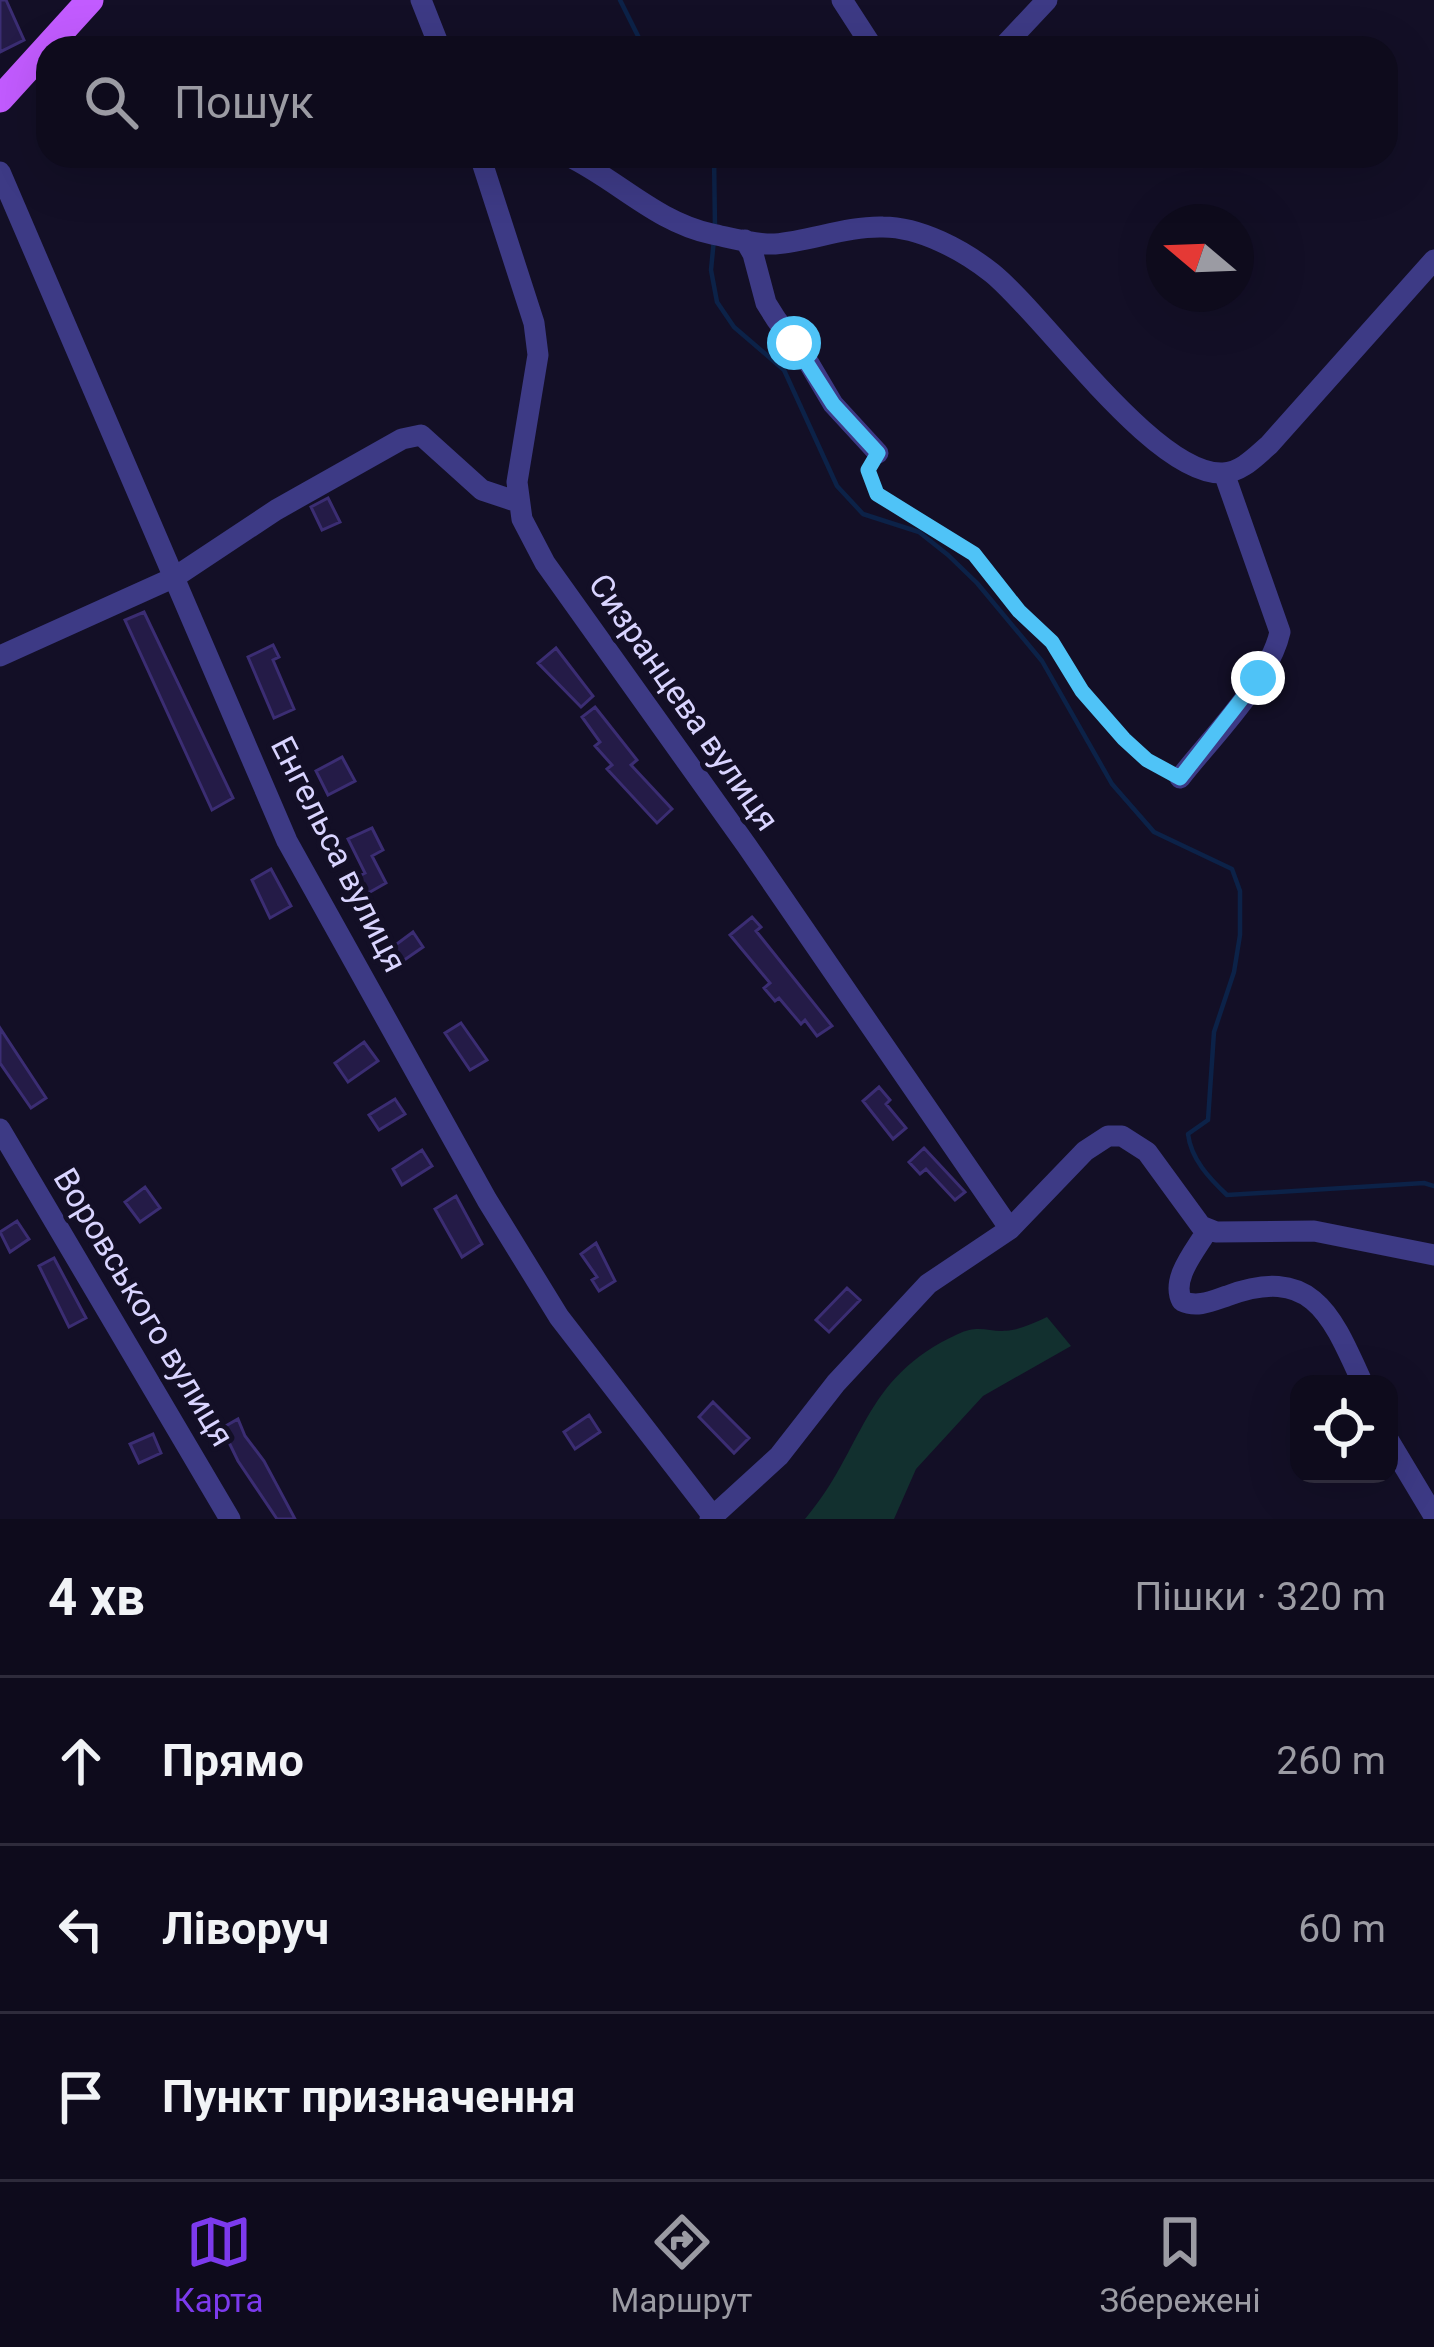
<!DOCTYPE html>
<html lang="uk">
<head>
<meta charset="utf-8">
<style>
	:root { --surface:#0e0b1c; --page:#1c1929; --text:#f1f3f6; --muted:#9b9ba3; --line:#2e2b3b; --accent:#7c3aed }
	body { margin:0; font-family:Roboto,sans-serif; background:var(--page); color:var(--text) }
	.controls { position:absolute; right:36px; bottom:36px; display:grid; overflow:hidden; border-radius:24px; box-shadow:0 12px 48px #0002 }
	.controls button { width:108px; height:108px; display:grid; place-items:center; padding:0; border:0; border-bottom:3px solid var(--line); background:var(--surface); color:var(--text); font:60px sans-serif }
	.compass { position:absolute; left:1146px; top:204px; width:108px; height:108px; border-radius:50%; background:var(--surface); box-shadow:0 12px 48px #0002; rotate:289deg }
	.stop { position:absolute; width:36px; height:36px; margin:-27px; border:9px solid #4fc3f7; border-radius:50%; background:#fff }
	.stop.end { background:#4fc3f7; border-color:#fff; box-shadow:0 3px 12px #0008 }
	.list { margin:0; padding:0; list-style:none }
	h2 { display:flex; justify-content:space-between; align-items:center; height:156px; margin:0; padding:0 48px; font-size:51px }
	h2 small { font-size:39px; font-weight:400; color:var(--muted) }
	.list li { display:grid; grid-template-columns:78px 1fr auto; gap:36px; align-items:center; box-sizing:border-box; height:168px; padding:0 48px; border-top:3px solid var(--line) }
	.list b { display:block; font-size:45px; white-space:nowrap }
	.list em { font-size:39px; font-style:normal; color:var(--muted) }
	.icon { flex:none; width:66px; height:66px; fill:none; stroke:currentColor; stroke-width:2; stroke-linecap:round; stroke-linejoin:round }
	.map { position:relative; flex:none; width:1434px; height:1519px; overflow:hidden }
	.search { position:absolute; background:var(--surface); box-shadow:0 12px 48px #0002; left:36px; right:36px; top:36px; height:132px; display:flex; align-items:center; gap:30px; box-sizing:border-box; padding:0 42px; border-radius:36px; color:var(--muted); font-size:45px }
	.sheet { height:660px; background:var(--surface) }
	nav { display:flex; justify-content:space-around; align-items:center; box-sizing:border-box; height:168px; border-top:3px solid var(--line); background:var(--surface); font-size:33px; color:var(--muted) }
	nav a { display:grid; justify-items:center; gap:6px }
	nav .on { color:var(--accent) }
	.map>svg:first-child { display:block }
</style>
</head>
<body>
<div class="map">
<svg width="1434" height="1519" viewBox="0 0 1434 1519">
	<rect width="100%" height="100%" fill="#130f26"/>
	<path fill="#12302f" d="M1047,1317L1071,1346L983,1396L916,1469L894,1519H805C865,1449 861,1378 958,1334C981,1323 990,1334 1012,1330C1024,1328 1036,1322 1047,1317Z"/>
	<g fill="none" stroke-linecap="round" stroke-linejoin="round">
		<path stroke="#0c2248" stroke-width="4.5" d="M620,0L644,48
			M714,156L715,228
			M714,239L711,270L717,302L734,327L784,370L837,486L863,514L919,532L948,555L977,583L1042,661L1112,784L1154,832L1232,869L1240,891V935L1234,972L1214,1032L1208,1120L1188,1134C1191,1159 1209,1178 1227,1195L1424,1183L1434,1186"/>
	</g>
	<path fill="#241b47" stroke="#3b2d73" stroke-width="3" d="M0,0H6L24,40L0,52Z
		M328,498L340,522L322,530L311,507Z
		M144,612L233,798L212,810L125,620Z
		M273,645L279,657L273,660L294,709L274,718L248,657Z
		M556,648L593,696L581,707L538,663Z
		M595,707L637,760L631,765L672,809L657,823L607,769L612,765L595,746L600,742L582,717Z
		M342,757L355,781L328,795L316,771Z
		M372,828L383,850L372,856L386,883L363,896L353,879L365,873L348,839Z
		M271,869L291,906L270,918L252,880Z
		M752,917L761,927L756,931L832,1026L817,1036L805,1020L801,1024L779,998L775,1001L764,988L770,983L730,935Z
		M413,932L423,947L400,963L390,949Z
		M461,1023L487,1060L470,1070L445,1033Z
		M0,1028L46,1098L31,1108L0,1063Z
		M364,1042L378,1061L348,1082L335,1063Z
		M879,1087L890,1100L886,1104L906,1128L893,1139L863,1101Z
		M395,1099L405,1114L379,1130L369,1115Z
		M924,1148L965,1192L955,1200L926,1169L920,1174L909,1162Z
		M422,1150L432,1166L402,1185L393,1169Z
		M145,1187L160,1208L140,1222L125,1202Z
		M456,1196L482,1244L462,1257L435,1209Z
		M17,1221L29,1239L10,1252L0,1232Z
		M596,1243L615,1281L599,1291L592,1280L597,1277L581,1254Z
		M54,1258L86,1318L69,1327L39,1266Z
		M847,1288L860,1300L829,1332L816,1320Z
		M713,1402L749,1438L734,1453L699,1417Z
		M589,1415L600,1432L575,1449L564,1432Z
		M238,1419L245,1436L264,1461L295,1519H277L238,1461L222,1428Z
		M153,1434L161,1453L139,1463L130,1444Z"/>
	<g fill="none" stroke-linecap="round" stroke-linejoin="round">
		<path stroke="#2fb8b0" stroke-width="3" stroke-dasharray="6 9" stroke-linecap="butt" d="M868,470L877,494L974,554L1019,611L1052,642L1082,691L1108,722L1137,753L1165,770"/>
		<path stroke="#3d3a85" stroke-width="21" d="M421,0L440,48
			M842,0L873,48
			M1002,48L1047,0
			M480,156L534,323L538,355L517,482L522,519L545,563L747,846L1010,1229
			M568,156C618,180 656,222 712,234C731,238 755,245 775,244C811,241 847,226 883,227C920,227 963,250 992,273C1045,316 1155,476 1223,473C1242,472 1256,456 1269,445L1434,260
			M0,172L287,841L487,1200L559,1317L712,1515
			M745,240L753,254L766,303L776,319L810,365L833,404L878,453
			M0,656L175,577L276,510L402,439L421,435L482,490L518,502
			M1180,778C1211,738 1269,681 1280,632L1224,473
			M0,1129L230,1519
			M1208,1229C1197,1249 1170,1278 1182,1301C1197,1308 1212,1301 1227,1296C1313,1264 1332,1316 1363,1384
			M1389,1441L1434,1516
			M710,1519L779,1456L836,1383L928,1284L1010,1229L1085,1151L1108,1136H1122L1147,1152L1201,1226L1216,1232L1314,1231L1434,1255"/>
		<path stroke="#c25bff" stroke-width="27" d="M0,99L90,0"/>
	</g>
	<g fill="none" stroke-linecap="round" stroke-linejoin="round">
		<path stroke="#4fc3f7" stroke-width="15" d="M794,343L833,404L878,453L868,470L877,494L974,554L1019,611L1052,642L1082,691L1124,739L1147,760L1180,778L1258,678"/>
	</g>
	<g text-anchor="middle" dominant-baseline="central" stroke-width="10" stroke-linejoin="round" paint-order="stroke">
		<g font-size="33" fill="#d9d4ff" stroke="#130f26">
			<text transform="translate(684 702) rotate(55)">Сизранцева вулиця</text>
			<text transform="translate(339 854) rotate(63)">Енгельса вулиця</text>
			<text transform="translate(144 1307) rotate(59)">Воровського вулиця</text>
		</g>
	</g>
</svg>
<div class="controls">
<button><svg class="icon" aria-label="locate" viewBox="0 0 24 24"><circle cx="12" cy="12" r="6"/><path d="M12 2v4M12 18v4M2 12h4M18 12h4"/></svg></button>
</div>
<svg class="compass" viewBox="-18 -18 36 36"><path d="M0-13l5 13h-10z" fill="#e53935"/><path d="M0 13l5-13h-10z" fill="#9b9ba3"/></svg>
<div class="stop" style="left:794px;top:343px"></div>
<div class="stop end" style="left:1258px;top:678px"></div>
<div class="search"><svg class="icon" aria-label="search" viewBox="0 0 24 24"><circle cx="10" cy="10" r="6"/><path d="M15 15l6 6"/></svg>Пошук</div>
</div>
<section class="sheet">
<h2>4 хв<small>Пішки · 320 m</small></h2>
<ul class="list">
<li><svg class="icon" aria-label="ahead" viewBox="0 0 24 24"><path d="M12 20V5M6 11l6-6 6 6"/></svg><div><b>Прямо</b></div><em>260 m</em></li>
<li><svg class="icon" aria-label="left" viewBox="0 0 24 24"><path d="M17 20v-9H6M10 6l-5 5 5 5"/></svg><div><b>Ліворуч</b></div><em>60 m</em></li>
<li><svg class="icon" aria-label="arrive" viewBox="0 0 24 24"><path d="M6 21V4h12l-3 4 3 4H6"/></svg><div><b>Пункт призначення</b></div></li>
</ul>
</section>
<nav>
<a class="on"><svg class="icon" aria-label="map" viewBox="0 0 24 24"><path d="M3 6l6-2 6 2 6-2v14l-6 2-6-2-6 2zM9 4v14M15 6v14"/></svg>Карта</a>
<a><svg class="icon" aria-label="directions" viewBox="0 0 24 24"><path d="M12 3l9 9-9 9-9-9zM9 14v-3h6M13 9l2 2-2 2"/></svg>Маршрут</a>
<a><svg class="icon" aria-label="saved" viewBox="0 0 24 24"><path d="M7 4h10v16l-5-4-5 4z"/></svg>Збережені</a>
</nav>
</body>
</html>
